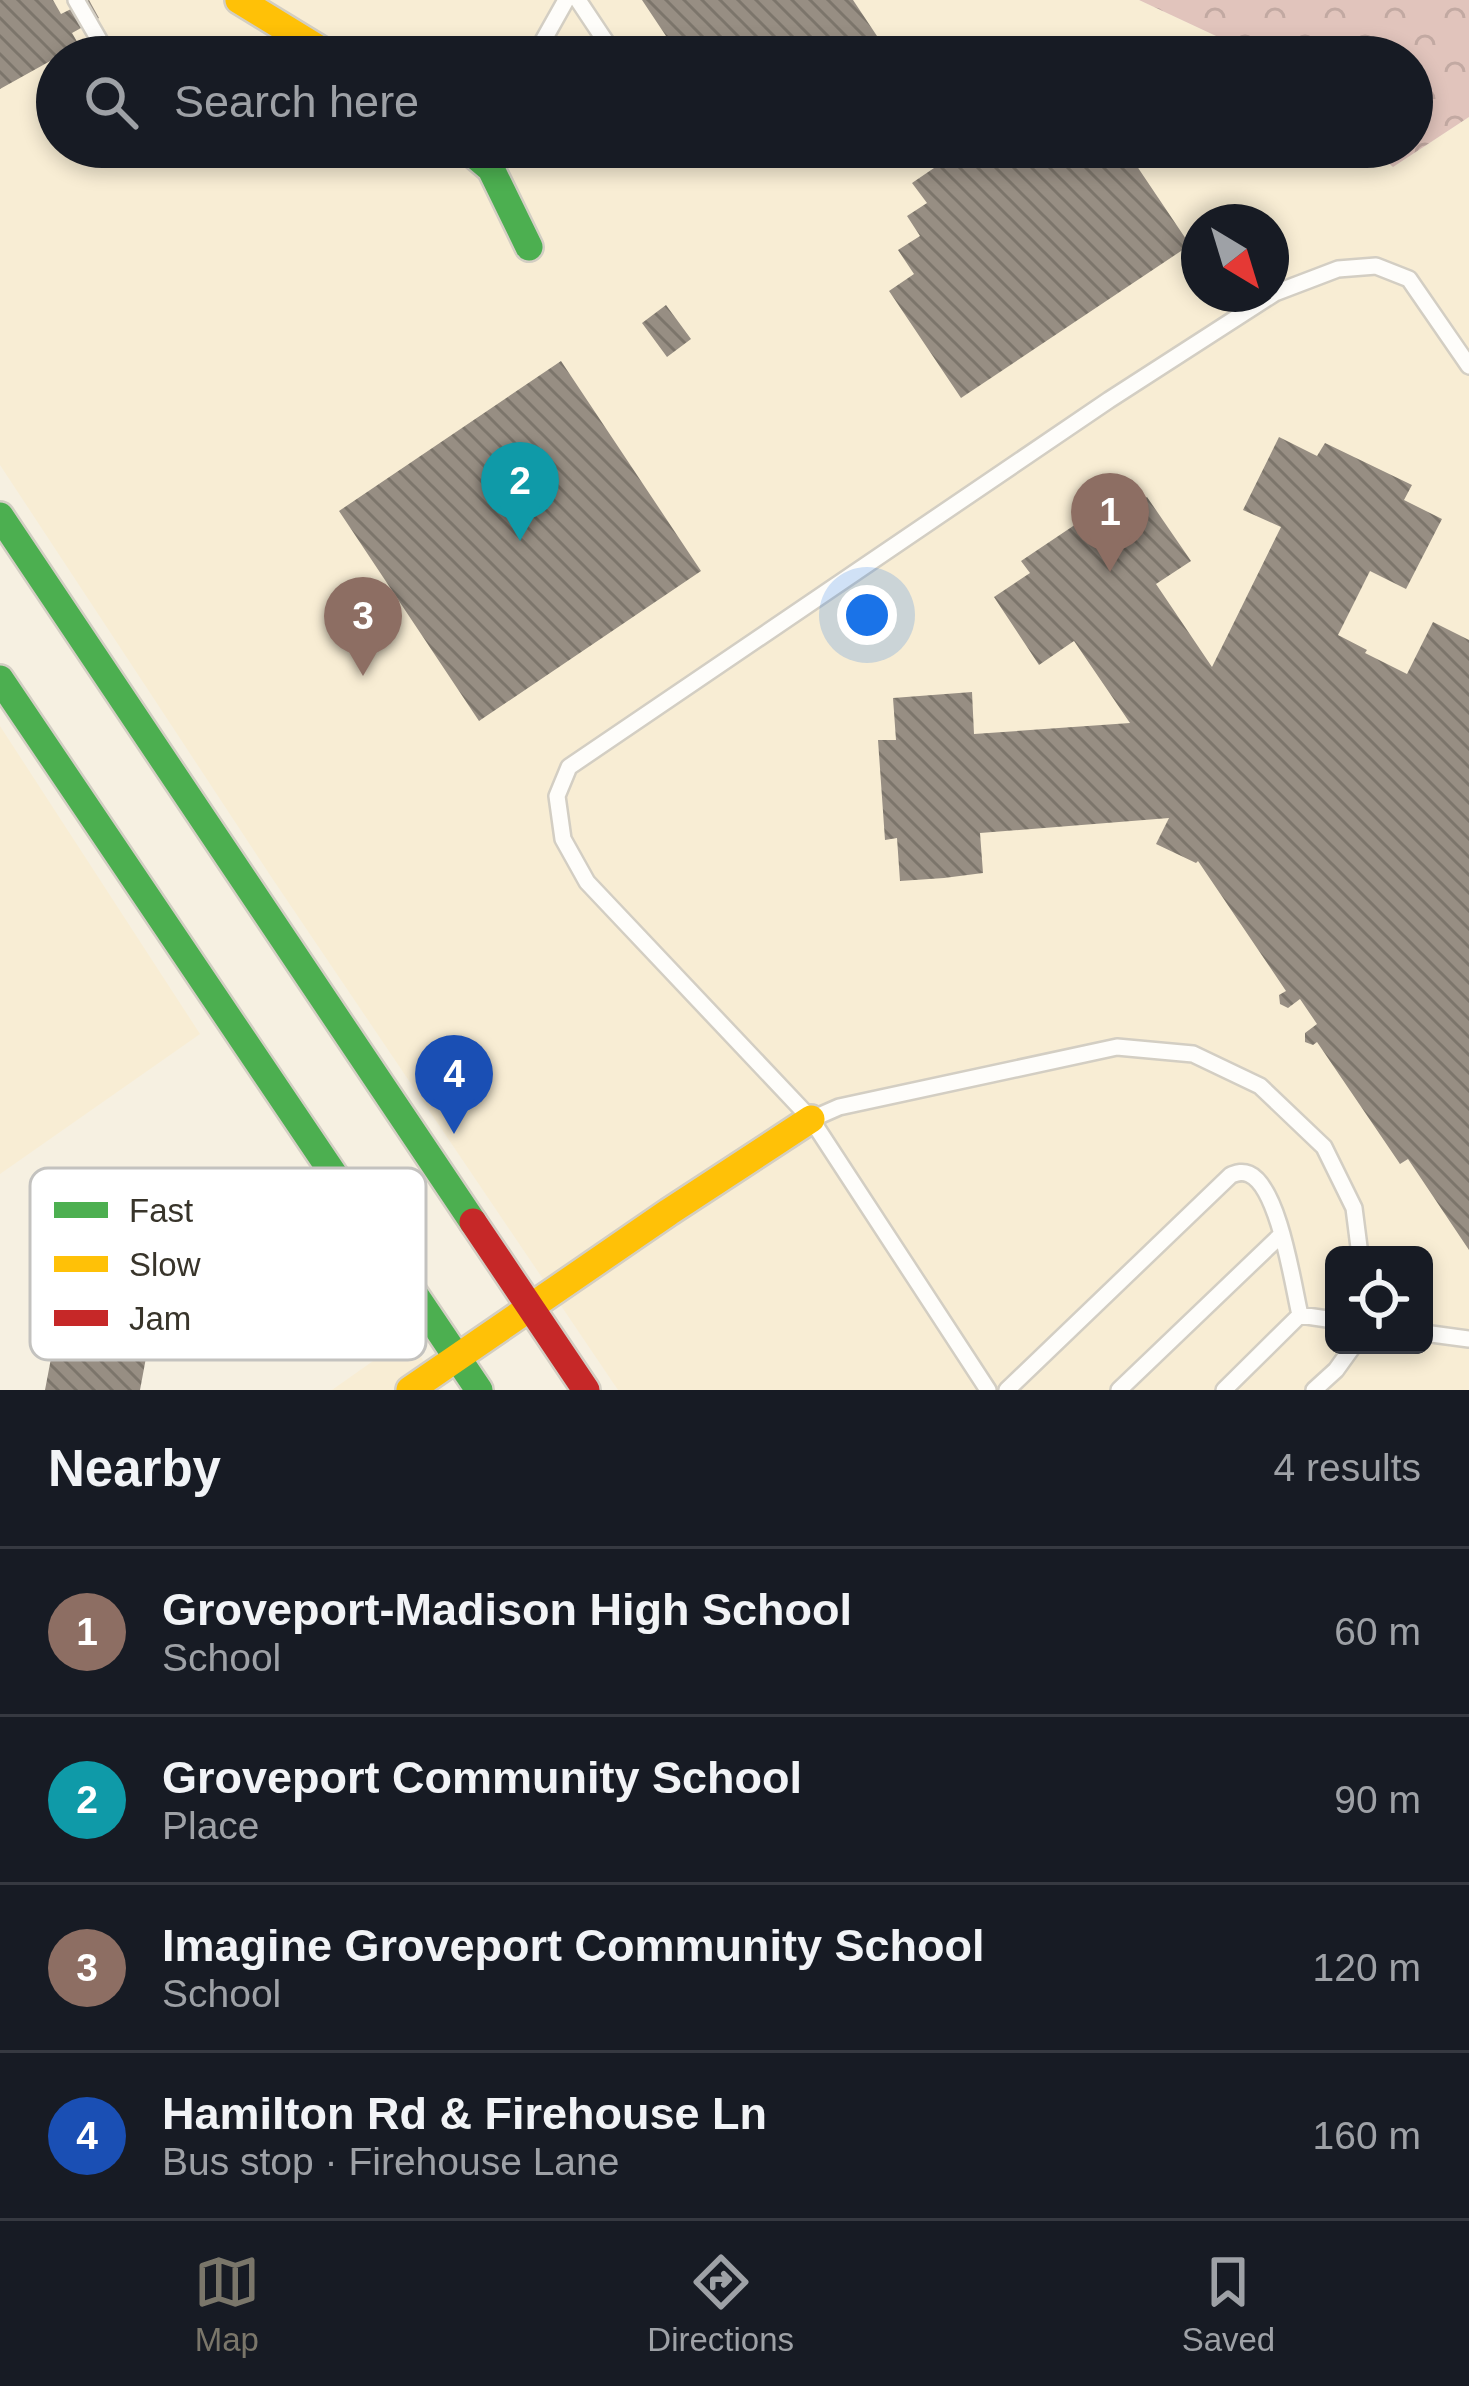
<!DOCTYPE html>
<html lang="en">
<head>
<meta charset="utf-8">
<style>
	:root { --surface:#171b24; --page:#20242c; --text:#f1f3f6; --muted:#9ea1a6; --line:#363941; --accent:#7a766a }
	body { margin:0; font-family:Arial,sans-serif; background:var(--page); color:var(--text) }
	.controls { position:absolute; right:36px; bottom:36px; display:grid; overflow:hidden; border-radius:18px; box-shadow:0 6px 18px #0003 }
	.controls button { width:108px; height:108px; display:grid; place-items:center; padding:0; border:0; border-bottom:3px solid var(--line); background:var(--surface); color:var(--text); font:60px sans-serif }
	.compass { position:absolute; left:1181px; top:204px; width:108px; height:108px; border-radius:50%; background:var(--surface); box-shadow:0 6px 18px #0003; rotate:142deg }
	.you { position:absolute; left:867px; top:615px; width:42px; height:42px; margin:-30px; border:9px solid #fff; border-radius:50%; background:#1a73e8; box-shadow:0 0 0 18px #1a73e833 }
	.badge { display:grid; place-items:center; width:78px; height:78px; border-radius:50%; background:var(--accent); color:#fff; font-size:39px; font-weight:700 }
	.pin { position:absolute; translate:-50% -99px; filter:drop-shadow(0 3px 6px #0008) }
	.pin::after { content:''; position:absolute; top:63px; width:42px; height:36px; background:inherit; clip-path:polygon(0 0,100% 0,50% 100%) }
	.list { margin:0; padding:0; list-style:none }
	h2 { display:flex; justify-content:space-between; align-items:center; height:156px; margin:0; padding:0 48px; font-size:51px }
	h2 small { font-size:39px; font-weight:400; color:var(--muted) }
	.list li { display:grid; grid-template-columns:78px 1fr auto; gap:36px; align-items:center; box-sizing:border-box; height:168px; padding:0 48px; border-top:3px solid var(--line) }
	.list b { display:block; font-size:45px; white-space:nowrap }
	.list p { margin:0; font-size:39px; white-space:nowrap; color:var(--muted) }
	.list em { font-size:39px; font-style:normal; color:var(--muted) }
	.icon { flex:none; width:66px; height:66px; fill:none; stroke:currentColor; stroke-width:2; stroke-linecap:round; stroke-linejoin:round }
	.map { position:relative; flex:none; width:1469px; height:1390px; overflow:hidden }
	.search { position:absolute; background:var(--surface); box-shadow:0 6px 18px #0003; left:36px; right:36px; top:36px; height:132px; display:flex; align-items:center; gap:30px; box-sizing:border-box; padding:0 42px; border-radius:66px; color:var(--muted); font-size:45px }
	.sheet { height:828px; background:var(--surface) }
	nav { display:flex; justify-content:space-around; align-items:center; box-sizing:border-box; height:168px; border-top:3px solid var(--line); background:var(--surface); font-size:33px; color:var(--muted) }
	nav a { display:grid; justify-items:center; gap:6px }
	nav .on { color:var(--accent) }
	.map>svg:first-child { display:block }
</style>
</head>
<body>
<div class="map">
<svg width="1469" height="1390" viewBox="0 0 1469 1390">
	<defs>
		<pattern id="forest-crowns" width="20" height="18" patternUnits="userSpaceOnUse" patternTransform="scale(3)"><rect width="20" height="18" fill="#e1c4bc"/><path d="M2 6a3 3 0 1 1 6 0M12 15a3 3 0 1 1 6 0" fill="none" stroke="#c2a9a2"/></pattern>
		<pattern id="building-back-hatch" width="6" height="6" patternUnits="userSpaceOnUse" patternTransform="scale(3)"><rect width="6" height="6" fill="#978e83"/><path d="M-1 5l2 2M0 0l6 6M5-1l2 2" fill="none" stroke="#7c756b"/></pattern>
	</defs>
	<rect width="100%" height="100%" fill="#f6f0e1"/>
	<path fill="#f8edd4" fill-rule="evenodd" d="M0,0H1139L1261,57H57V147H1370L1393,167L1469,117V1390H618L272,878L0,465ZM1199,222H1271V294H1199ZM1334,1255H1424V1345H1334Z
		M0,726L200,1034L0,1174Z
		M407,1337L444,1390H332Z"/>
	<path fill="url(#forest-crowns)" d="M1139,0H1469V117L1393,167L1370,147H1412V57H1261Z"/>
	<path fill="url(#building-back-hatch)" d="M0,0H53L61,14L89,0L99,18L72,33L79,45L0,89Z
		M642,0H853L891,57H724L713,41L691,57H680Z
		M958,147H1124L1190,245L961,398L889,291L914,274L898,250L920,236L907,216L927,203L912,183L956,153L953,150Z
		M666,305L691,339L667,357L642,323Z
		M561,361L701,571L479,721L339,511Z
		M1279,437L1317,456L1325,443L1412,485L1404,500L1442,519L1406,589L1370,571L1338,635L1367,650L1365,653L1407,674L1433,622L1469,640V1250L1408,1159L1400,1164L1317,1042L1313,1045L1305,1042V1033L1317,1024L1300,999L1288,1008L1280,1004L1279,995L1286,991L1198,861L1196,863L1156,844L1169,818L980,833L983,873L944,878L900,881L897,838L885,840L878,740H896L893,698L972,692L974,734L1130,723L1074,641L1039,665L994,597L1030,573L1021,561L1103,506L1113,520L1147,497L1191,561L1156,584L1212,667L1281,527L1243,510Z
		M74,1204L153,1220L142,1274L161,1277L140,1390H45L64,1290L57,1289Z"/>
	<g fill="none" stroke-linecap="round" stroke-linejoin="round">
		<defs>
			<path id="lane" d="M76,0L109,57
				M578,0L616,57
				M534,57L566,0
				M814,1118L839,1107L1117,1047L1193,1054L1260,1086L1324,1147L1354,1208L1360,1255
				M1424,1333L1469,1339
				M988,1390L811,1119L587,882L563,839L557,796L569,767L1109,400L1275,293L1338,269L1376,266L1409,279L1469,366
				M1007,1390L1231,1175C1237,1173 1242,1171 1249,1174C1279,1187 1293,1285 1300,1315
				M1119,1390L1282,1234
				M1224,1390L1300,1315L1334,1320
				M1314,1390L1336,1370L1354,1345"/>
			<path id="fast" d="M465,147L491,169L529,247
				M0,516L473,1222
				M0,679L479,1390"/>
			<path id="slow" d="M239,0L332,57
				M410,1390L669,1212L811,1119"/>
			<path id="jam" d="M473,1222L586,1390"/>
		</defs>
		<use href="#lane" stroke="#d3cec3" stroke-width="20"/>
		<use href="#fast" stroke="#d3cec3" stroke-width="32"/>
		<use href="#slow" stroke="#d3cec3" stroke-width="32"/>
		<use href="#jam" stroke="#d3cec3" stroke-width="32"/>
		<use href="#lane" stroke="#fefdfa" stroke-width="15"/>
		<use href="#fast" stroke="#4caf50" stroke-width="27"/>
		<use href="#slow" stroke="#ffc107" stroke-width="27"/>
		<use href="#jam" stroke="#c62828" stroke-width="27"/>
	</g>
	<rect x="30" y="1168" width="396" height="192" rx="18" fill="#fff" stroke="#c3c2bf" stroke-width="3"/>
	<rect x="54" y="1202" width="54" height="16" fill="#4caf50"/>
	<rect x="54" y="1256" width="54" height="16" fill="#ffc107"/>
	<rect x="54" y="1310" width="54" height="16" fill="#c62828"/>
	<g font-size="33" fill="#38342a">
		<text x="129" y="1222">Fast</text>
		<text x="129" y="1276">Slow</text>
		<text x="129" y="1330">Jam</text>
	</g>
</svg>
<div class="controls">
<button><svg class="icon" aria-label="locate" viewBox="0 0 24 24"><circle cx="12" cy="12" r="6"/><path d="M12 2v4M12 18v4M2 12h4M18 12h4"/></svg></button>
</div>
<svg class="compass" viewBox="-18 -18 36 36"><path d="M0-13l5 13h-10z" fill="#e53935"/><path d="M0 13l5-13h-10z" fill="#9ea1a6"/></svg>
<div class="you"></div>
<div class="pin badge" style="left:1110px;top:572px;background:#8d6e63">1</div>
<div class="pin badge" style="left:520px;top:541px;background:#0f9aa8">2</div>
<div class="pin badge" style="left:363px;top:676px;background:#8d6e63">3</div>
<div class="pin badge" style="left:454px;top:1134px;background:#1a4fb4">4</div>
<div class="search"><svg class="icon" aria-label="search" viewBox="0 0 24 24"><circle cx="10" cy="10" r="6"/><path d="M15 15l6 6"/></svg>Search here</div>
</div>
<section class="sheet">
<h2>Nearby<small>4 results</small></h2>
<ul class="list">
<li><span class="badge" style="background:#8d6e63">1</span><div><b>Groveport-Madison High School</b><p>School</p></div><em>60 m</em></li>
<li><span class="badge" style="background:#0f9aa8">2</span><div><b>Groveport Community School</b><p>Place</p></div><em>90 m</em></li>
<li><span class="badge" style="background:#8d6e63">3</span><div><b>Imagine Groveport Community School</b><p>School</p></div><em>120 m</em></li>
<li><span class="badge" style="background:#1a4fb4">4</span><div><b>Hamilton Rd &amp; Firehouse Ln</b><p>Bus stop · Firehouse Lane</p></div><em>160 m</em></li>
</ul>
</section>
<nav>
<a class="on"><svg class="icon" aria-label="map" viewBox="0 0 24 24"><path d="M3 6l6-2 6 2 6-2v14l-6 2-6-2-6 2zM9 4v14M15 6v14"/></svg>Map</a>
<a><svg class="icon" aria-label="directions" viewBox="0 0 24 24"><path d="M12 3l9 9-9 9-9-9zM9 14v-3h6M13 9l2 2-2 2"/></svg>Directions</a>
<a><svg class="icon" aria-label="saved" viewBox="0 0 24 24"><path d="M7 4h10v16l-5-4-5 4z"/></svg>Saved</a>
</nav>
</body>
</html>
